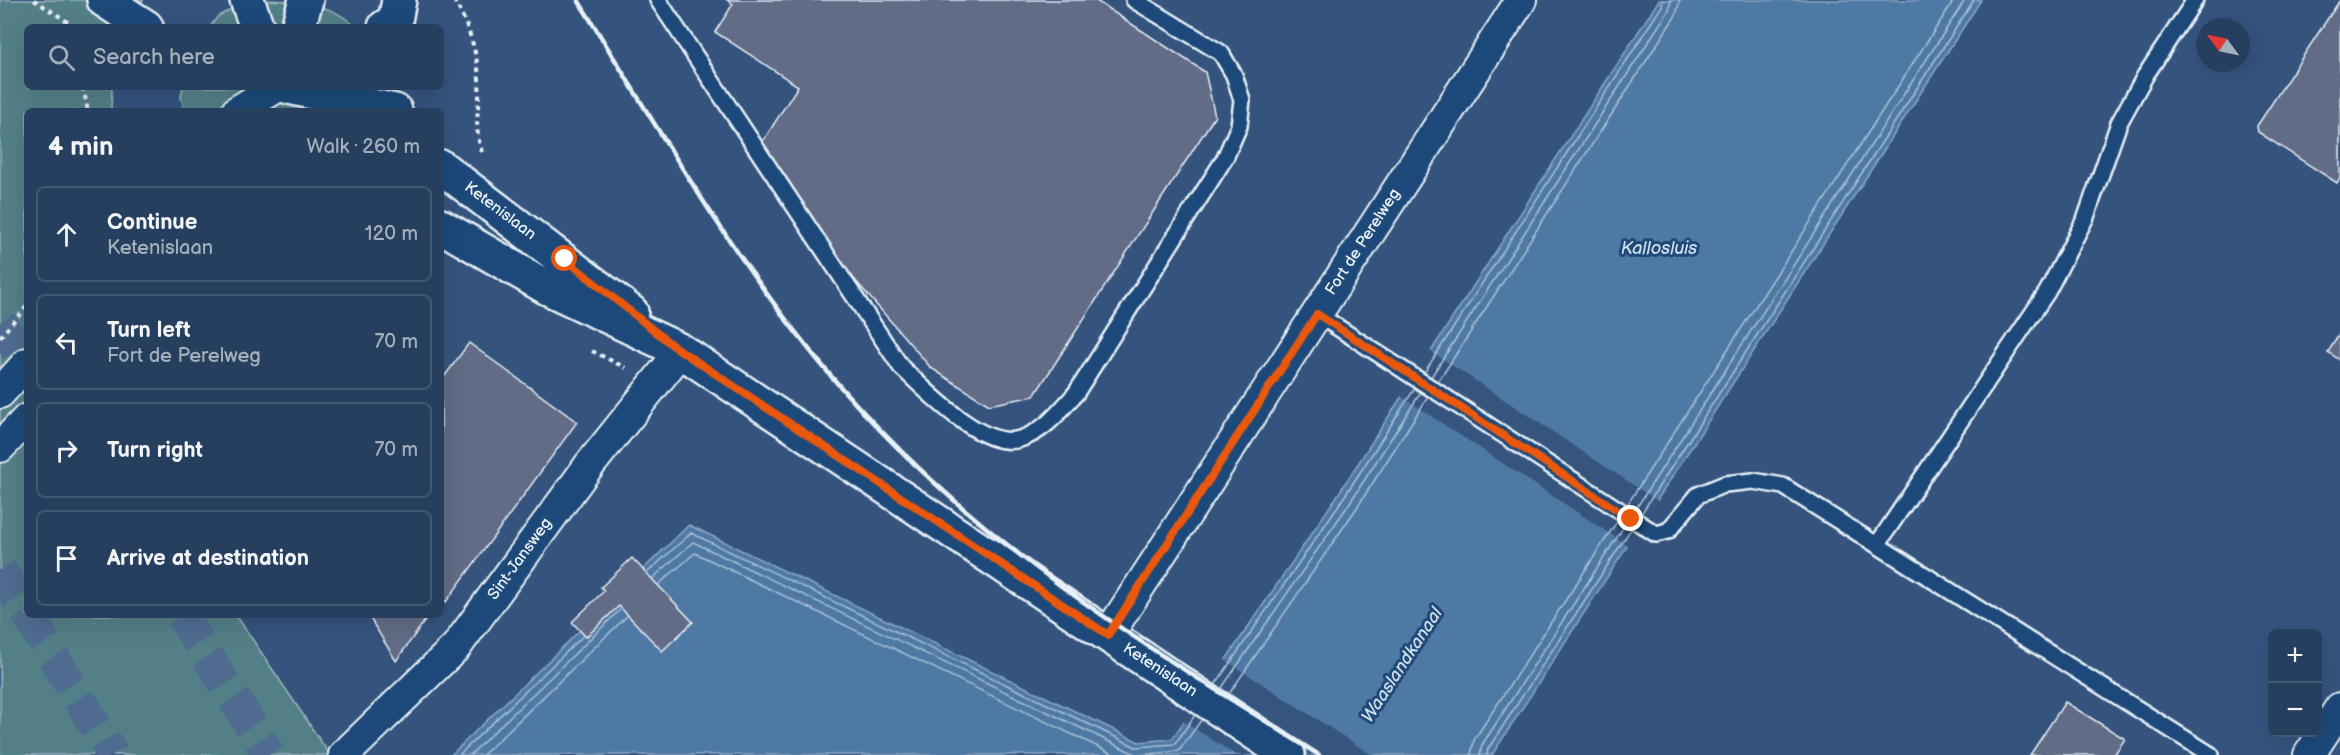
<!DOCTYPE html>
<html lang="en">
<head>
<meta charset="utf-8">
<style>
	:root { --surface:#273f5e; --page:#334a67; --text:#f1f3f6; --muted:#a4afbc; --line:#435873 }
	body { margin:0; font-family:"Balsamiq Sans",sans-serif; background:var(--page); color:var(--text) }
	.controls { position:absolute; right:18px; bottom:18px; display:grid; overflow:hidden; border-radius:9px; box-shadow:0 6px 24px #0002 }
	.controls button { width:54px; height:54px; display:grid; place-items:center; padding:0; border:0; border-bottom:2px solid var(--line); background:var(--surface); color:var(--text); font:30px sans-serif }
	.compass { position:absolute; left:2196px; top:18px; width:54px; height:54px; border-radius:50%; background:var(--surface); box-shadow:0 6px 24px #0002; rotate:303deg }
	.stop { position:absolute; width:18px; height:18px; margin:-14px; border:4px solid #ea580c; border-radius:50%; background:#fff }
	.stop.end { background:#ea580c; border-color:#fff; box-shadow:0 2px 6px #0008 }
	.list { margin:0; padding:0; list-style:none }
	h2 { display:flex; justify-content:space-between; align-items:center; height:78px; margin:0; padding:0 24px; font-size:26px }
	h2 small { font-size:20px; font-weight:400; color:var(--muted) }
	.list li { display:grid; grid-template-columns:39px 1fr auto; gap:18px; align-items:center; box-sizing:border-box; height:96px; margin:0 12px 12px; padding:0 12px; border:2px solid var(--line); border-radius:9px }
	.list b { display:block; font-size:22px; white-space:nowrap }
	.list p { margin:0; font-size:20px; white-space:nowrap; color:var(--muted) }
	.list em { font-size:20px; font-style:normal; color:var(--muted) }
	.icon { flex:none; width:33px; height:33px; fill:none; stroke:currentColor; stroke-width:2; stroke-linecap:round; stroke-linejoin:round }
	.map { position:relative; flex:none; width:2340px; height:755px; overflow:hidden }
	.search { position:absolute; background:var(--surface); box-shadow:0 6px 24px #0002; left:24px; top:24px; width:420px; height:66px; display:flex; align-items:center; gap:15px; box-sizing:border-box; padding:0 21px; border-radius:9px; color:var(--muted); font-size:22px }
	.panel { position:absolute; background:var(--surface); box-shadow:0 6px 24px #0002; left:24px; top:108px; width:420px; height:510px; border-radius:9px }
	.map>svg:first-child { display:block }
</style>
</head>
<body>
<div class="map">
<svg width="2340" height="755" viewBox="0 0 2340 755">
	<rect width="100%" height="100%" fill="#34547e"/>
	<filter id="ink" filterUnits="userSpaceOnUse"><feTurbulence type="fractalNoise" baseFrequency=".0167" numOctaves="2"/><feDisplacementMap in="SourceGraphic" scale="12" xChannelSelector="R" yChannelSelector="G"/><feConvolveMatrix kernelMatrix="1 2 1 2 8 2 1 2 1" color-interpolation-filters="sRGB"/></filter>
	<g filter="url(#ink)">
		<path fill="#537f87" stroke="#9eb8c0" stroke-width="1.5" d="M0,0H143L125,27H27V87H112L111,111H27V615H236L330,755H0Z
			M250,0C289,0 329,0 356,27H210L218,16Z
			M183,87H384L385,93L381,111H184L181,96Z"/>
		<path fill="#5079a5" stroke="#8da9c6" stroke-width="1.5" d="M1659,0H1981L1492,755H451L689,525L1139,742L1172,739L1337,496Z"/>
		<path fill="#34547e" d="M1429,350L1659,502L1630,547L1399,395Z
			M1222,658L1372,755H1236L1181,720Z"/>
		<g fill="none" stroke-linecap="round" stroke-linejoin="round">
			<path stroke="#abc1d7" stroke-width="1.5" d="M1424,373L1662,6L1663,0
				M1431,377L1669,10L1671,0
				M1438,382L1676,15L1680,0
				M1627,505L1954,0
				M1635,510L1965,0
				M1641,514L1974,0
				M648,572L691,533L1136,747L1175,744L1195,715
				M653,578L693,542L1137,755
				M659,584L695,553L1115,755
				M1215,685L1342,500L1415,388
				M1221,689L1349,504L1421,392
				M1229,694L1356,509L1428,397
				M459,755L583,636
				M470,755L620,610
				M483,755L627,616
				M1141,755L1179,751L1202,719
				M1471,755L1474,740L1618,520
				M1480,755L1482,745L1625,525
				M1487,755L1488,749L1631,529"/>
		</g>
		<path fill="#646c86" stroke="#e8f1f8" stroke-width="1.5" d="M727,0H1095L1205,72L1215,116L1034,396L989,405L931,368L842,265L760,146L798,86L715,32L733,4Z
			M2340,0V178L2337,183L2258,132L2257,126Z
			M2340,333V360L2328,352Z
			M469,343L577,422L446,602L441,598V381Z
			M632,558L693,622L662,651L619,606L586,637L572,622L604,591L601,587Z
			M368,615H429L396,661Z
			M2065,702L2125,739L2114,755H2030Z"/>
		<g fill="none" stroke-linecap="round" stroke-linejoin="round">
			<path stroke="#4f6c90" stroke-width="33" stroke-dasharray="33 16" stroke-linecap="butt" d="M0,322L27,366
				M0,570L27,614
				M28,615L113,755
				M182,615L269,755"/>
			<defs>
				<path id="lane" d="M658,0L901,367C926,390 983,451 1020,439C1044,432 1060,411 1076,393L1225,158L1239,126L1242,100L1234,75L1221,53L1134,0
					M2195,0L2145,76L2119,123L2086,217L2047,292L1877,545L2211,755
					M1317,314L1656,534L1668,531L1698,495L1725,484L1753,481L1783,486L1877,545"/>
				<path id="street" d="M237,111L277,87
					M0,393L27,363
					M0,447L27,419
					M1108,635L1521,0
					M344,755L456,647L588,467L681,351
					M2309,755L2340,708"/>
				<path id="secondary" d="M104,0L146,27
					M247,0L257,27
					M298,27L306,0
					M385,27L395,21L399,0
					M289,87L395,111
					M441,167L631,312
					M441,226L546,287L681,351L1288,755"/>
			</defs>
			<use href="#lane" stroke="#e8f1f8" stroke-width="20"/>
			<use href="#street" stroke="#e8f1f8" stroke-width="34"/>
			<use href="#secondary" stroke="#e8f1f8" stroke-width="38"/>
			<path stroke="#e8f1f8" stroke-width="4" stroke-dasharray="4.5 4.5" stroke-linecap="butt" d="M34,0L76,27
				M454,0C468,24 477,51 479,79C481,108 472,121 482,152
				M83,87L88,111
				M0,337L27,306
				M592,351L626,368"/>
			<use href="#lane" stroke="#1f4a7a" stroke-width="15"/>
			<use href="#street" stroke="#1f4a7a" stroke-width="30"/>
			<use href="#secondary" stroke="#1f4a7a" stroke-width="33"/>
			<path stroke="#e8f1f8" stroke-width="4.5" d="M578,0C658,128 733,260 831,376C896,452 973,521 1053,580C1138,643 1230,698 1319,755"/>
		</g>
	</g>
	<g fill="none" stroke-linecap="round" stroke-linejoin="round" filter="url(#ink)">
		<path stroke="#ea580c" stroke-width="8" d="M565,259L672,345L1108,635L1317,314L1631,519"/>
	</g>
	<g text-anchor="middle" dominant-baseline="central" stroke-width="6" stroke-linejoin="round" paint-order="stroke">
		<g font-size="16" fill="#e8f1f8" stroke="#1f4a7a">
			<text transform="translate(500 211) rotate(37)">Ketenislaan</text>
			<text transform="translate(1363 242) rotate(-57)">Fort de Perelweg</text>
			<text transform="translate(520 559) rotate(-54)">Sint-Jansweg</text>
			<text transform="translate(1160 670) rotate(33)">Ketenislaan</text>
		</g>
		<g font-size="18" font-style="italic" fill="#d1dfec" stroke="#1f4a7a">
			<text x="1659" y="248">Kallosluis</text>
			<text transform="translate(1402 665) rotate(-57)">Waaslandkanaal</text>
		</g>
	</g>
</svg>
<div class="controls">
<button>+</button>
<button>−</button>
</div>
<svg class="compass" viewBox="-18 -18 36 36"><path d="M0-13l5 13h-10z" fill="#e53935"/><path d="M0 13l5-13h-10z" fill="#a4afbc"/></svg>
<div class="stop" style="left:565px;top:259px"></div>
<div class="stop end" style="left:1631px;top:519px"></div>
<div class="search"><svg class="icon" aria-label="search" viewBox="0 0 24 24"><circle cx="10" cy="10" r="6"/><path d="M15 15l6 6"/></svg>Search here</div>
<section class="panel">
<h2>4 min<small>Walk · 260 m</small></h2>
<ul class="list">
<li><svg class="icon" aria-label="ahead" viewBox="0 0 24 24"><path d="M12 20V5M6 11l6-6 6 6"/></svg><div><b>Continue</b><p>Ketenislaan</p></div><em>120 m</em></li>
<li><svg class="icon" aria-label="left" viewBox="0 0 24 24"><path d="M17 20v-9H6M10 6l-5 5 5 5"/></svg><div><b>Turn left</b><p>Fort de Perelweg</p></div><em>70 m</em></li>
<li><svg class="icon" aria-label="right" viewBox="0 0 24 24"><path d="M7 20v-9h11M14 6l5 5-5 5"/></svg><div><b>Turn right</b></div><em>70 m</em></li>
<li><svg class="icon" aria-label="arrive" viewBox="0 0 24 24"><path d="M6 21V4h12l-3 4 3 4H6"/></svg><div><b>Arrive at destination</b></div></li>
</ul>
</section>
</div>
</body>
</html>
